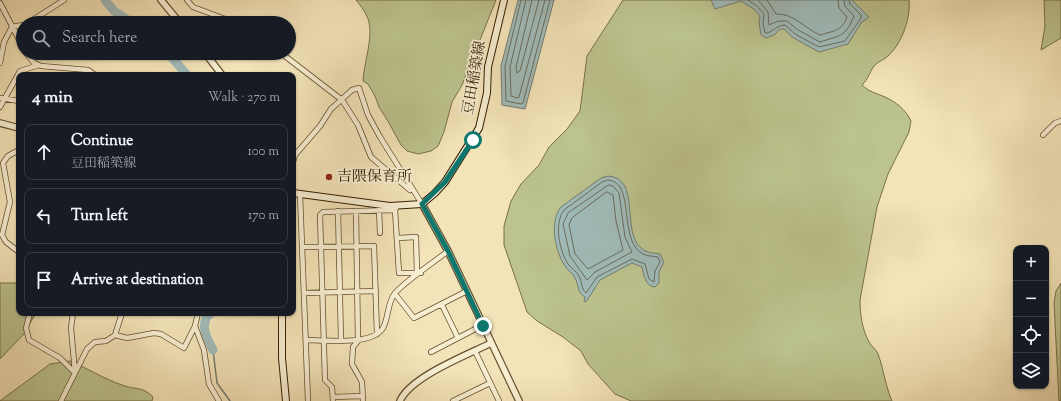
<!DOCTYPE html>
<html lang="en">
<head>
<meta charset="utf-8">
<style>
	:root { --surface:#171b24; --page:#242831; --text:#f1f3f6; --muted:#9ea1a6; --line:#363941 }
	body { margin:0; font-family:"Sorts Mill Goudy","Noto Serif JP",serif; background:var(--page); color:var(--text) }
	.controls { position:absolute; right:12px; bottom:12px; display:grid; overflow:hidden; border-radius:8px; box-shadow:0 1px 3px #0004 }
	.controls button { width:36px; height:36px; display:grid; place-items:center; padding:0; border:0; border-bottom:1px solid var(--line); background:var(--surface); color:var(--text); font:20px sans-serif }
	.stop { position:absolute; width:12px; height:12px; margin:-9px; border:3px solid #0f766e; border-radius:50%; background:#fff }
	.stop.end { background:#0f766e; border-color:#fff; box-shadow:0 1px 4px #0008 }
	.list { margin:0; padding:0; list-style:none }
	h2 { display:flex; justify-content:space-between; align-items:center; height:52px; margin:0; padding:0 16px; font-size:17px }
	h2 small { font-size:13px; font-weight:400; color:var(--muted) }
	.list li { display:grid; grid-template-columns:26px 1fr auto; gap:12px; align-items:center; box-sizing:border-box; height:56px; margin:0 8px 8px; padding:0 8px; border:1px solid var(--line); border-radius:8px }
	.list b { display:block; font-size:15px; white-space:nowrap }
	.list p { margin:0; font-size:13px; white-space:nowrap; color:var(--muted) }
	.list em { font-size:13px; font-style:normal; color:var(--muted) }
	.icon { flex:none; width:22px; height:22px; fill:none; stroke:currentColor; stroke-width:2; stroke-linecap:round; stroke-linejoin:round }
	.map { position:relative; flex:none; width:1061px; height:401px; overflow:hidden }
	.search { position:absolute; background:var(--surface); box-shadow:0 1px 3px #0004; left:16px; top:16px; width:280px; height:44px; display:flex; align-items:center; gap:10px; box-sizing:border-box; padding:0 14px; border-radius:22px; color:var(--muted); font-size:15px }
	.panel { position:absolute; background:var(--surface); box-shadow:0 1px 3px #0004; left:16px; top:72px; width:280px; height:244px; border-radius:8px }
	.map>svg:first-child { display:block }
</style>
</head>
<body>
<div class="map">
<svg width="1061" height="401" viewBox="0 0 1061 401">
	<rect width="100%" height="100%" fill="#f3e3b8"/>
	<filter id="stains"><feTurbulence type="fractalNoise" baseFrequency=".005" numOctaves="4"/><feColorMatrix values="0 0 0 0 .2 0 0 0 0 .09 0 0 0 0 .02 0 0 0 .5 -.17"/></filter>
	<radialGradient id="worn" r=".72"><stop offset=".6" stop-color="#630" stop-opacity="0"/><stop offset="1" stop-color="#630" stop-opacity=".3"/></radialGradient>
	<path fill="#bcc38e" stroke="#787047" d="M356,0H496L462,85L452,102L444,132L438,146L431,151L418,154L407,151L401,145L389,123L379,107L375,96L368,84L363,81C364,63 373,38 369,22C367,14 361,6 356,0Z
		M623,0H909C911,17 902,43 889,55C885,60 878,61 874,66C869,73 869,78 862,85C869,92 876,93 885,97C896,102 906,110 911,121L909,132L888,174L877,207L860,300C860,314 862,329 869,342C871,346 876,349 878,354C884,370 885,385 892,401H631L615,394L588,364L581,351L563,337L537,321L527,312L504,245V226L511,201L521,184L539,165L549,147L567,129L580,111L587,56Z
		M1044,0H1061V38L1041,50L1045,26Z
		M0,283H19V313H36L23,335L0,359Z
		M1061,283V401H1059L1054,303L1056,291Z
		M70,361C87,368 104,379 122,385C134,390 143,386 153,397L152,401H0L50,364Z"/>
	<path fill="#a0bbb9" stroke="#757c6f" d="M518,0H554L525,109L502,105L501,66Z
		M711,0H852L869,17L861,23L848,44L819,52L792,37L784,29H780L774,35L766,38L761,35L759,22L760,16L754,9L741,1L715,9Z
		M608,176C642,178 620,232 642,249C647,253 654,253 660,254L664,262L659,272V283L655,287C645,286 644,275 642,267L632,263L600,280L586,302L584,301L585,297C577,293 579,285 575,278C573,273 568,271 565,266C555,251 549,222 561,207L601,178Z"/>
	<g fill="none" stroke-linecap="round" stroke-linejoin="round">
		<path stroke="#6a6c5c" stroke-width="1" d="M521,0L505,66L506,101L521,104L523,103L550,0
			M526,0L510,67L511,96L517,98L519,97L545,0
			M532,0L516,67L517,73L520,71L539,0
			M748,0L757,6L764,14L763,23L765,33C773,33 776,25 785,25L795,34L819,47L845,41L861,18V15L850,4L849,0
			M758,0L768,12L769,25L778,21H787L798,30L820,42C840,35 845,38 854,16L845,6L844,0
			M767,0L776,14C796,14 802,27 820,35C833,31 842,31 847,17L839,8L838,0
			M608,180C635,181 619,237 640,252C645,256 651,256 658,257L660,262L655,271L654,282L649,279L645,264L632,259L597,277L586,293C581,289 582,281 579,276C576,271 571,268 568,264C559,250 554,223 564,210L602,182Z
			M609,185L613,186L619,193L625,237L632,252L595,272L587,280L570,256L563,224L568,213Z
			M607,192L613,195L616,221L623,250L588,269L575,254L569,225L572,218Z"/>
		<path stroke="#757c6f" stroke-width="1.5" d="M213,350L217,383L230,401"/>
		<path stroke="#a0bbb9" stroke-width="9" d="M105,0L114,11L132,23
			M168,53L187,75
			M211,313C198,323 207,339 213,350"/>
		<defs>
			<path id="minor" d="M187,0L193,7L236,23
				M0,3L23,47
				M28,23L64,0
				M26,53L34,63L41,66L88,70L95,75
				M281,53L342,100L358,125L371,157L410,190
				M0,63L4,42L12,27L23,25
				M0,98L19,101
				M0,107L20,71L39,65
				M1043,135L1055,123L1061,121
				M19,150L8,156L3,163L10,202L2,235L6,242L19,252
				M293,162L295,155L320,126L331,109L352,90L359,88L368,115L380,137L422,204
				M300,194L308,401
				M379,210L380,233
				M395,210L399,273H421
				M338,211L341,340
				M356,211L358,341L353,347L352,364L362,382L363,401
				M398,238L416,237L417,273
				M303,247L374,246L377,334
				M304,293L376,291
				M395,294L414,318L467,291
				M442,305L458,338
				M30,313L26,328L29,340L60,358L75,373
				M73,313L71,328L75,372
				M198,313L195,326L204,350L209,384L219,401
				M115,335L127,338L154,333L161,334L184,348L195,326
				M307,340C325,340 372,346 383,328C389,317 387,303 395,293C408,279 433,263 448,251
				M475,351L499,401
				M431,352L483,325
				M333,397L362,396
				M61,401L87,349L95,342L106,341L115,335L122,313
				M333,401L332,387L325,380L320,215L323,212L395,210L397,206
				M453,401L490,383"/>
			<path id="tertiary" d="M161,0L180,23
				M205,53L222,75
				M0,123L19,128
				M422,204L448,251L519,401
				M400,401C410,377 467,355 491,343"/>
			<path id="secondary" d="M293,193L390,206L422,204L435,193L445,182L479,128L487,93L488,67L504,0
				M282,313V358L286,401"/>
		</defs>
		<use href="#minor" stroke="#644f2e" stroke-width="6"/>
		<use href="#tertiary" stroke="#644f2e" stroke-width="8"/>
		<use href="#secondary" stroke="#351e00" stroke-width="8"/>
		<use href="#minor" stroke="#f7edd1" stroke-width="4.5"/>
		<use href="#tertiary" stroke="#f7edd1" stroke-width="5.5"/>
		<use href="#secondary" stroke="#f7edd1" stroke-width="6"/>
	</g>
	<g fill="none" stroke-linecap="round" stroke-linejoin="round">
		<path stroke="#0f766e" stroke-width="5" d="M473,140L445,182L422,204L448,251L483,326"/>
	</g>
	<circle fill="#8f2418" stroke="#f7edd1" stroke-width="1.5" cx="329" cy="177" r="4"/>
	<g text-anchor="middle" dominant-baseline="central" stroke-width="3.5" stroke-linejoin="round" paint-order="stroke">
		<g font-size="15" fill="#351e00" stroke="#f7edd1">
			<text transform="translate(475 78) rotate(-80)">豆田稲築線</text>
		</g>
		<g font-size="15" fill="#351e00" stroke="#f7edd1" text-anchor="start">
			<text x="337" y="177">吉隈保育所</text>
		</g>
	</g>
	<rect width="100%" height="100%" filter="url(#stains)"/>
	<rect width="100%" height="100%" fill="url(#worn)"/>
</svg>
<div class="controls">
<button>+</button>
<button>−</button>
<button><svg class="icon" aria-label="locate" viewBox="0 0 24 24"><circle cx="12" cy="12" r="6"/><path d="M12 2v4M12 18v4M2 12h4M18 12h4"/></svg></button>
<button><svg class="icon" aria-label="layers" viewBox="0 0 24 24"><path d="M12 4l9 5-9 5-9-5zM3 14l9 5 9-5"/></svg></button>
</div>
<div class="stop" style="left:473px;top:140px"></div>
<div class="stop end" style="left:483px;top:326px"></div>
<div class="search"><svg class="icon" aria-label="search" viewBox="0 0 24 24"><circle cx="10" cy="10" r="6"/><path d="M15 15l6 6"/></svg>Search here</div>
<section class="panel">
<h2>4 min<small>Walk · 270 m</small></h2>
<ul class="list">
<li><svg class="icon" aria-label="ahead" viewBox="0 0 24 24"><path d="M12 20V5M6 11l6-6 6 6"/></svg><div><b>Continue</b><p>豆田稲築線</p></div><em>100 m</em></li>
<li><svg class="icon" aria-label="left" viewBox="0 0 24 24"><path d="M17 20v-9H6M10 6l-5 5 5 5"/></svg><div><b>Turn left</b></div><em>170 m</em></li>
<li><svg class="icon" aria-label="arrive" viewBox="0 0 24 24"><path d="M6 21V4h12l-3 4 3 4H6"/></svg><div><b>Arrive at destination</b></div></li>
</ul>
</section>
</div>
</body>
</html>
